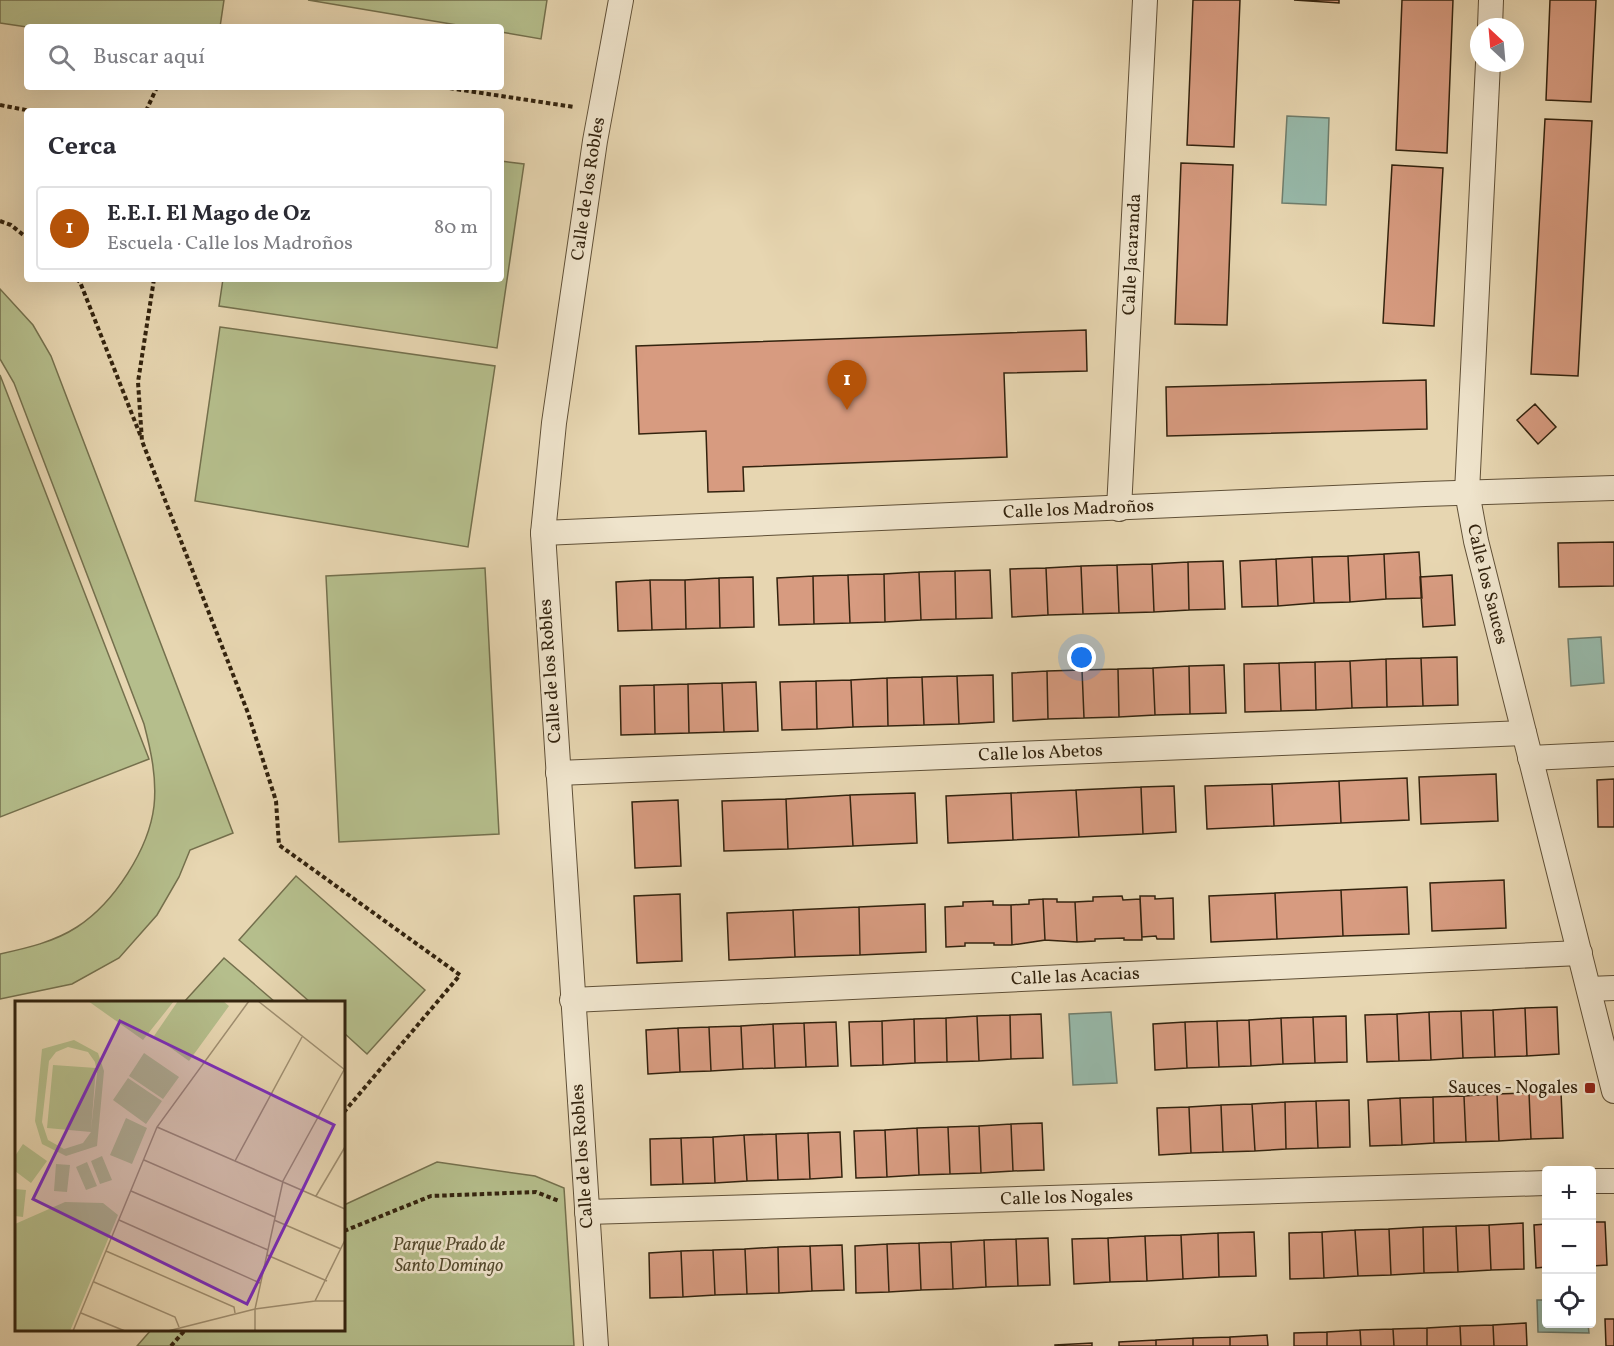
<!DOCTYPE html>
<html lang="es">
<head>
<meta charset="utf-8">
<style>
	:root { --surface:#fff; --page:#f2f2f3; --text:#2b2b33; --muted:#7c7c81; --line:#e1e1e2; --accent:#b45309 }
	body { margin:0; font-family:Vollkorn,serif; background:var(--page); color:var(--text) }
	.controls { position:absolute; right:18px; bottom:18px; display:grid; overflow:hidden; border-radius:6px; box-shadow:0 6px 24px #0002 }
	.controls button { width:54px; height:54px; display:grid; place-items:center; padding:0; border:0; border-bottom:2px solid var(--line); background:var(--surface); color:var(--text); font:30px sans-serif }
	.compass { position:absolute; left:1470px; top:18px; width:54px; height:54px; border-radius:50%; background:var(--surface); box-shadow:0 6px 24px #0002; rotate:334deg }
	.you { position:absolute; left:1082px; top:658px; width:21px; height:21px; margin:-15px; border:4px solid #fff; border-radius:50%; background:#1a73e8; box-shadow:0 0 0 9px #1a73e833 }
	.badge { display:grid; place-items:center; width:39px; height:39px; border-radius:50%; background:var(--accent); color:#fff; font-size:20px; font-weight:700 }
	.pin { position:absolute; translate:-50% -50px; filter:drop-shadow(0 2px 3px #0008) }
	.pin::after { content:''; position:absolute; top:32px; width:21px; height:18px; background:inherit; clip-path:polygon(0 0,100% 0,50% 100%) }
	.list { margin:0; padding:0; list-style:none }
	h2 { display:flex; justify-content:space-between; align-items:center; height:78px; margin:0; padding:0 24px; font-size:26px }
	h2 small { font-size:20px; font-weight:400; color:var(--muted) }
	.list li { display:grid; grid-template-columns:39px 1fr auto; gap:18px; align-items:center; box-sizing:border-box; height:84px; margin:0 12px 12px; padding:0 12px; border:2px solid var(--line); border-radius:6px }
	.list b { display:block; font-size:22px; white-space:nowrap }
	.list p { margin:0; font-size:20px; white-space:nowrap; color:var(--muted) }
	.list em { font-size:20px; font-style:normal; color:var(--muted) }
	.icon { flex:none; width:33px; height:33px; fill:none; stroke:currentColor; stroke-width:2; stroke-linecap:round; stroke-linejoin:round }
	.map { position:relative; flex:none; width:1614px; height:1346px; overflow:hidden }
	.search { position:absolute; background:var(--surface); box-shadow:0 6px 24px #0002; left:24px; top:24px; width:480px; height:66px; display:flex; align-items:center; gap:15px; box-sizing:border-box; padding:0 21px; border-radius:6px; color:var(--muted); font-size:22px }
	.panel { position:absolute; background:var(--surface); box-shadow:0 6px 24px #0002; left:24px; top:108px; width:480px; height:174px; border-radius:6px }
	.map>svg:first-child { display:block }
</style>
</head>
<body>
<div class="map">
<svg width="1614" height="1346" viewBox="0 0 1614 1346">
	<rect width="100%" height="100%" fill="#e7d6b1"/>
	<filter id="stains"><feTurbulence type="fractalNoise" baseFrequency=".00333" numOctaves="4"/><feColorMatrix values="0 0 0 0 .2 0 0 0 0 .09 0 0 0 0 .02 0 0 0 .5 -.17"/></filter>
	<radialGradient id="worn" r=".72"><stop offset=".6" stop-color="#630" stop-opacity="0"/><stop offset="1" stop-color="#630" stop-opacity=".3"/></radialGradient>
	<path fill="#b5be8c" stroke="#74704d" stroke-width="1.5" d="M0,0H224L220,27H27L0,23Z
		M308,0H547L541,39L501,32V27H469Z
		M501,161L524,164L497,348L219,306L223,279H501Z
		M0,289L33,325L51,356L233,833L190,850L179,877L157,915L119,958L72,984L0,999V954C27,948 54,942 77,927C114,903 149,849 154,806C157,778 151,751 144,724L14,383L0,359Z
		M220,327L495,366L468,547L195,501Z
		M0,375L149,759L0,817Z
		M485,568L499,834L339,842L326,576Z
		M296,876L425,990L367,1054L344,1033V1002H310L239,940Z
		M224,958L275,1002H184Z
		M437,1162L535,1176L564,1188L574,1346H137L151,1330H344V1205Z"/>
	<path fill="#97b9aa" stroke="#6f7d6c" stroke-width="1.5" d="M1287,116L1329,118L1326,205L1282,203Z
		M1601,637L1604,683L1571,686L1568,639Z
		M1111,1012L1117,1083L1073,1085L1069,1014Z
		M1537,1300H1546V1324H1588L1589,1333L1538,1332Z"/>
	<path fill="#d79b80" stroke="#33230e" stroke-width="1.5" d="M1193,0H1240L1234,147L1187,145Z
		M1294,0H1339V3Z
		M1402,0H1453L1447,153L1396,150Z
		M1550,0H1596L1591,102L1546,100Z
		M1545,119L1592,121L1578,376L1531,374Z
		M1181,163L1233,165L1227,325L1175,324Z
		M1392,165L1443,168L1434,326L1383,323Z
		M1086,330L1087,371L1004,373L1007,457L743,467L744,491L708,492L706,431L639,434L636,346Z
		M1426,380L1427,429L1167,436L1166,387Z
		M1535,404L1556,427L1538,444L1517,420Z
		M1614,542V586L1559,587L1558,543Z
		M1419,552L1422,598L1386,599L1384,554Z
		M1384,554L1386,599L1350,602L1348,556Z
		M1348,556L1350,602L1314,603L1312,557Z
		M1312,557L1314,603L1278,606L1276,559Z
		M1276,559L1278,606L1242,607L1240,561Z
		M1223,561L1225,609L1189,610L1188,562Z
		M1188,562L1189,610L1154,612L1152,564Z
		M1152,564L1154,612L1119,613L1117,565Z
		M1117,565L1119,613L1083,614L1081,566Z
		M1081,566L1083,614L1048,615L1046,568Z
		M1046,568L1048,615L1012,617L1010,569Z
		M990,570L992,618L956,619L955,571Z
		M955,571L956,619L921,620L919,572Z
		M919,572L921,620L885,622L884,574Z
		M884,574L885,622L850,623L848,575Z
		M848,575L850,623L814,624L813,576Z
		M1452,575L1455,625L1423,627L1420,577Z
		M813,576L814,624L779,625L777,578Z
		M753,577L754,627L720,628L719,578Z
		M719,578L720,628L686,629L685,580Z
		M650,580L652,630L618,631L616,582Z
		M650,580H685L686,629L652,630Z
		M1457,657L1458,705L1423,706L1421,658Z
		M1421,658L1423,706L1387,707L1386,659Z
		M1386,659L1387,707L1352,708L1350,661Z
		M1350,661L1352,708L1316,710L1315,662Z
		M1315,662L1316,710L1281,711L1279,663Z
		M1279,663L1281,711L1245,712L1244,664Z
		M1224,665L1226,713L1190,714L1189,666Z
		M1189,666L1190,714L1155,715L1153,668Z
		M1153,668L1155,715L1119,717L1118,669Z
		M1118,669L1119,717L1084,718L1082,670Z
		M1082,670L1084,718L1048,719L1047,671Z
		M1047,671L1048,719L1013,721L1012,673Z
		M993,675L994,722L959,724L957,676Z
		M957,676L959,724L924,725L922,677Z
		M922,677L924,725L888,726L887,678Z
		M887,678L888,726L853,727L851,680Z
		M851,680L853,727L817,729L816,681Z
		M816,681L817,729L782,730L780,682Z
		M756,682L758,731L724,732L722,683Z
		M722,683L724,732L689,733L688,684Z
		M688,684L689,733L655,734L654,685Z
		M654,685L655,734L621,735L620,686Z
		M1496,774L1498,821L1421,824L1419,777Z
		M1407,778L1409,820L1341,823L1339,781Z
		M1614,779V827H1598L1597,780Z
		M1339,781L1341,823L1274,826L1272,784Z
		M1272,784L1274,826L1207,829L1205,786Z
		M1174,786L1176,832L1143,834L1141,787Z
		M1141,787L1143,834L1079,837L1076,790Z
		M1076,790L1079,837L1013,840L1011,793Z
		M915,793L917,843L853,846L850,795Z
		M1011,793L1013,840L948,843L946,796Z
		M850,795L853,846L788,849L786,799Z
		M786,799L788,849L724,851L722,801Z
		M678,800L681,866L635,868L632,802Z
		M1504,880L1506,928L1432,931L1430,883Z
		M1407,887L1409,934L1343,936L1341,890Z
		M1341,890L1343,936L1277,939L1275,893Z
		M1275,893L1277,939L1211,942L1209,896Z
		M680,894L682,961L637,963L634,896Z
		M1122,896L1123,900L1140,899L1142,940H1124V938L1095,939V941L1077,942L1075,902L1093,901V897Z
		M1140,896H1155V899L1173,898L1174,939H1157L1156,936L1142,937Z
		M1043,899L1045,940L1012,945L1011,905L1029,904V900Z
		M1043,899H1057V902H1075L1077,942L1045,940Z
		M993,901V905H1011L1012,945H994V943H965V946L946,947L945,907L963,906V902Z
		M925,904L926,952L860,955L859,907Z
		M859,907L860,955L795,957L793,910Z
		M793,910L795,957L729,960L727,913Z
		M1557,1007L1559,1054L1527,1056L1525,1008Z
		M1525,1008L1527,1056L1495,1057L1493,1010Z
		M1493,1010L1495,1057L1463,1058L1461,1011Z
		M1461,1011L1463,1058L1431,1060L1429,1012Z
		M1429,1012L1431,1060L1399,1061L1397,1014Z
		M1041,1014L1043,1058L1011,1059L1010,1015Z
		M1397,1014L1399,1061L1367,1062L1365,1015Z
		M1010,1015L1011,1059L979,1061L977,1016Z
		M977,1016L979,1061L947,1062L946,1018Z
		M1346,1016L1347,1062L1315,1063L1313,1017Z
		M1313,1017L1315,1063L1283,1064L1281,1018Z
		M946,1018L947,1062L915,1063L914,1019Z
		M1281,1018L1283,1064L1251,1066L1249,1020Z
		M914,1019L915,1063L883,1065L882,1021Z
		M1249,1020L1251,1066L1219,1067L1217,1021Z
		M882,1021L883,1065L851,1066L849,1022Z
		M1217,1021L1219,1067L1187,1068L1185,1022Z
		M836,1022L838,1066L806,1067L804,1023Z
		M1185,1022L1187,1068L1155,1070L1153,1024Z
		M804,1023L806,1067L775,1068L773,1024Z
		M773,1024L775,1068L743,1069L741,1026Z
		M741,1026L743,1069L711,1071L709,1027Z
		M709,1027L711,1071L680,1072L678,1028Z
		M678,1028L680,1072L648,1074L646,1030Z
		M1561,1092L1563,1138L1531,1139L1529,1093Z
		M1529,1093L1531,1139L1499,1141L1497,1094Z
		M1497,1094L1499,1141L1466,1142L1464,1096Z
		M1464,1096L1466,1142L1434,1143L1433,1097Z
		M1433,1097L1434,1143L1402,1145L1400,1098Z
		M1400,1098L1402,1145L1370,1146L1368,1100Z
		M1349,1100L1350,1147L1318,1148L1316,1101Z
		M1316,1101L1318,1148L1286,1149L1285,1102Z
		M1285,1102L1286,1149L1255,1151L1252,1104Z
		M1252,1104L1255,1151L1223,1152L1221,1105Z
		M1221,1105L1223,1152L1191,1153L1189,1107Z
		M1189,1107L1191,1153L1159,1155L1157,1108Z
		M1042,1123L1044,1170L1013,1171L1011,1124Z
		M1011,1124L1013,1171L981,1173L979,1126Z
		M979,1126L981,1173L950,1174L948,1127Z
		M948,1127L950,1174L919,1175L917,1128Z
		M917,1128L919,1175L887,1177L885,1130Z
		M885,1130L887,1177L856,1178L854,1131Z
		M840,1132L842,1177L810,1179L808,1133Z
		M808,1133L810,1179L778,1180L776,1134Z
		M776,1134L778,1180L747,1181L744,1135Z
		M744,1135L747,1181L715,1183L713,1137Z
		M713,1137L715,1183L683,1184L681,1138Z
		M681,1138L683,1184L651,1185L650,1139Z
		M1592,1222H1605L1607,1265L1592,1266Z
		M1523,1223L1524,1269L1491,1270L1489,1225Z
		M1546,1224V1267L1536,1268L1534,1225Z
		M1489,1225L1491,1270L1458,1272L1456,1226Z
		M1456,1226L1458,1272L1424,1273L1423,1227Z
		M1423,1227L1424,1273L1391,1275L1389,1229Z
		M1389,1229L1391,1275L1358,1276L1355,1230Z
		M1355,1230L1358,1276L1324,1278L1322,1232Z
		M1254,1232L1256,1276L1219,1277L1218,1233Z
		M1322,1232L1324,1278L1290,1279L1289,1233Z
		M1218,1233L1219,1277L1183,1279L1181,1235Z
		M1181,1235L1183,1279L1147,1281L1145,1236Z
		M1145,1236L1147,1281L1110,1282L1108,1238Z
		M1048,1238L1050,1285L1018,1286L1016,1239Z
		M1108,1238L1110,1282L1074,1284L1072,1239Z
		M1016,1239L1018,1286L986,1287L984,1240Z
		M984,1240L986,1287L953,1289L951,1242Z
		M951,1242L953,1289L921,1290L919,1243Z
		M919,1243L921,1290L889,1292L887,1244Z
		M887,1244L889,1292L856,1293L855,1246Z
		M842,1245L844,1290L812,1291L810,1246Z
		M810,1246L812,1291L779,1293L778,1247Z
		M778,1247L779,1293L747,1294L745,1249Z
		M745,1249L747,1294L715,1295L713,1250Z
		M713,1250L715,1295L683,1297L681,1251Z
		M681,1251L683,1297L650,1298L649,1253Z
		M1605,1319H1614V1346H1606Z
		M1526,1323L1527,1346H1494L1493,1325Z
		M1493,1325L1494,1346H1461L1460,1326Z
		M1460,1326L1461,1346H1427V1328Z
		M1427,1328V1346H1394L1393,1329Z
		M1393,1329L1394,1346H1361L1360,1330Z
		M1360,1330L1361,1346H1327V1332Z
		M1327,1332V1346H1294V1333Z
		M1267,1335L1268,1346H1230V1337Z
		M1230,1337V1346H1193V1338Z
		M1193,1338V1346H1156V1340Z
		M1156,1340V1346H1119V1342Z
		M1092,1343V1346H1055V1345Z"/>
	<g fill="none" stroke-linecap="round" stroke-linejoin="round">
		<defs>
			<g id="minor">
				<path d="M1490,27L1491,0"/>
				<path id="s1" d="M1488,63L1467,492L1476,541L1614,1091"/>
				<path id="s2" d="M1119,509L1145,0"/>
				<path id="s3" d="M543,533L1425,494L1614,488"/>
				<path d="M1530,758L1614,754"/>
				<path id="s4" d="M558,773L1524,733"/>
				<path d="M1589,989L1614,988"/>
				<path id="s5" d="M572,1000L1580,953"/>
				<path d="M1592,1181H1614"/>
				<path id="s6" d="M587,1212L1546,1183"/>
				<path id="s7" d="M596,1346L543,533L554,423L595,141L621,0"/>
			</g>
		</defs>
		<use href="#minor" stroke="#605037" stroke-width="26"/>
		<path stroke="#33230e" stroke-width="4" stroke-dasharray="4.5 3" stroke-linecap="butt" d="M442,87L574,107
			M0,105L31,111
			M146,111L157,87
			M0,221L11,225L27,238
			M76,279L80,282L141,437
			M154,279L138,382L142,441L248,713L276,801L279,845L460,975L344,1112
			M344,1231L431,1196L536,1192L559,1201
			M171,1346L185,1330"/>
		<use href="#minor" stroke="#efe4cc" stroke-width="24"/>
	</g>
	<rect fill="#8f2418" stroke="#efe4cc" stroke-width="2" x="1584" y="1082" width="12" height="12" rx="3"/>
	<g text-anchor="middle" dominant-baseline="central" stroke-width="5" stroke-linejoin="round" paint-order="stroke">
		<g font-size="18" fill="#33230e" stroke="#efe4cc">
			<text stroke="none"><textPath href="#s7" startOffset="1162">Calle de los Robles</textPath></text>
			<text stroke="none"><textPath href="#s2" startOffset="255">Calle Jacaranda</textPath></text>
			<text stroke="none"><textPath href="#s3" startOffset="536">Calle los Madroños</textPath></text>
			<text stroke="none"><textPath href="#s1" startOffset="524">Calle los Sauces</textPath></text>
			<text transform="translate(551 671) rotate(-94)">Calle de los Robles</text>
			<text stroke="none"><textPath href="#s4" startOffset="483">Calle los Abetos</textPath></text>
			<text stroke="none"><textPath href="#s5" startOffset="504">Calle las Acacias</textPath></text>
			<text transform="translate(583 1156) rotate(-94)">Calle de los Robles</text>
			<text stroke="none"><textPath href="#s6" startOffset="480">Calle los Nogales</textPath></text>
		</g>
		<g font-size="18" fill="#33230e" stroke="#efe4cc" text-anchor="end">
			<text x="1578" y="1088">Sauces - Nogales</text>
		</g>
		<g font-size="18" font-style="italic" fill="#544a2e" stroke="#efe4cc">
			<text x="449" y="1245">Parque Prado de<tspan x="449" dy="21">Santo Domingo</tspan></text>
		</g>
	</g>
	<g transform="translate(15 1001)">
		<rect width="330" height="330" fill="#e7d6b1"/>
		<path d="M73,0H159L128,39ZM163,0H208L214,5L174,60L139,35ZM59,39L83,52L89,70L82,145L51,155L27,143L20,120L27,48ZM53,46L73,51L80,61L82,72L76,129L81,67L38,64L32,127L76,131L68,142L49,148L33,139L27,121L34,60L41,51ZM129,52L164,76L148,98L114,75ZM113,77L147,100L131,123L98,99ZM111,117L132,127L117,163L95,154ZM8,143L32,160L16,182L0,170V155ZM87,155L97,179L85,183L76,160ZM72,161L82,185L71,189L61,166ZM41,163L55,164L52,191L39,190ZM0,188L11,189L8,216L0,215ZM50,201L88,202L103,214L55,330H0V223Z" fill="#b5be8c" fill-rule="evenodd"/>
		<path fill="none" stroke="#9f8e70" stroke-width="1.5" d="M243,0L330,69M142,126L330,208M129,159L260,216M220,160L287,36M116,190L253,249M301,195L330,146M104,219L245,282M259,219L326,248M91,250L219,306L220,312M252,254L312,280M79,281L160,316L164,326M300,300L330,239M66,312L110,330M58,330L142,126L234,0M153,330L240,308L300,300H330M240,330V308L268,180L330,67"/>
		<path fill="#7b2cbf" fill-opacity="0.15" stroke="#7b2cbf" stroke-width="3" d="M105,20L319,124L232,303L18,198Z"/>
		<rect width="330" height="330" fill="none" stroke="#33230e" stroke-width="3"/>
	</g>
	<rect width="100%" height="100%" filter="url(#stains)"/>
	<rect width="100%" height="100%" fill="url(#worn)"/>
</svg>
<div class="controls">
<button>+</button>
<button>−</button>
<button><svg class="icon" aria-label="locate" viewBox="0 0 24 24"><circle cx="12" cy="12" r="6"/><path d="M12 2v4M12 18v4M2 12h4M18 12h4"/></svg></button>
</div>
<svg class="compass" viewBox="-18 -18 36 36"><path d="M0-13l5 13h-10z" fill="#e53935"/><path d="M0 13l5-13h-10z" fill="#7c7c81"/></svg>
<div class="you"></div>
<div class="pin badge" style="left:847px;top:410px">1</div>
<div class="search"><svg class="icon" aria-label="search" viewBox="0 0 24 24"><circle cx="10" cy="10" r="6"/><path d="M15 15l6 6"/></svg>Buscar aquí</div>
<section class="panel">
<h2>Cerca<small></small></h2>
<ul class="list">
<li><span class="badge">1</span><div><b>E.E.I. El Mago de Oz</b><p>Escuela · Calle los Madroños</p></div><em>80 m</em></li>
</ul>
</section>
</div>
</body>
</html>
